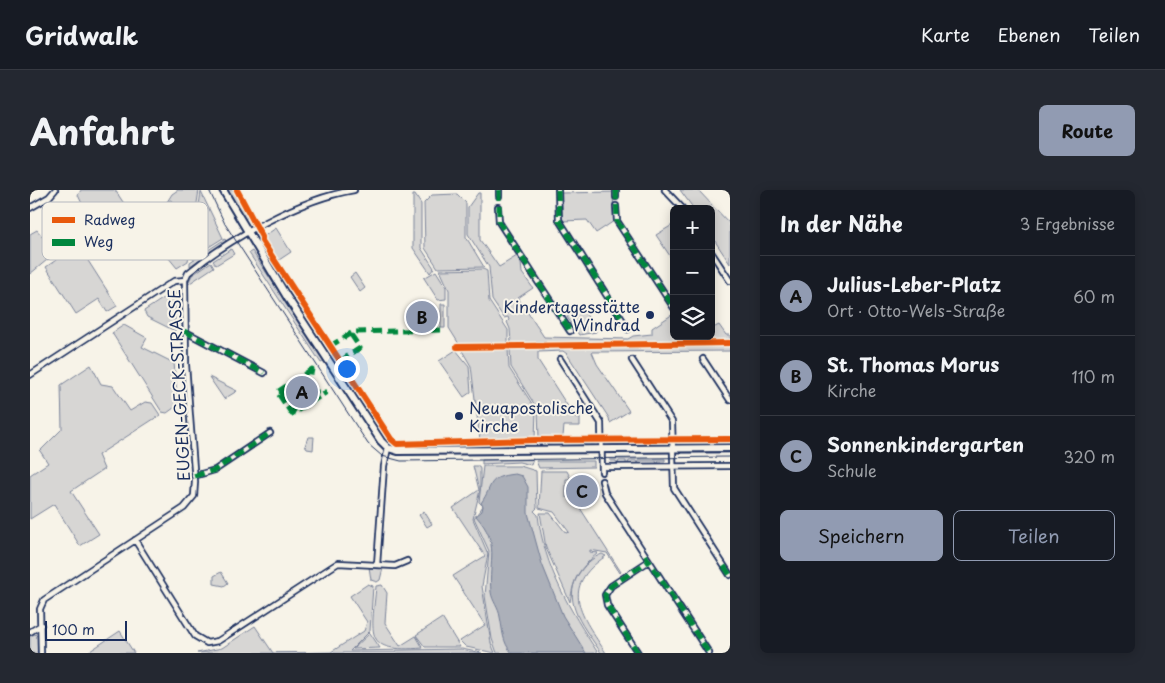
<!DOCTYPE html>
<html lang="de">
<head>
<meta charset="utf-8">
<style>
	:root { --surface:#171b24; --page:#242831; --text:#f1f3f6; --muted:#9ea1a6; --line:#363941; --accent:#919bb2 }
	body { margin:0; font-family:"Playpen Sans",sans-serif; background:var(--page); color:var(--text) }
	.controls { position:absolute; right:15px; top:15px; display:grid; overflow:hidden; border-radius:8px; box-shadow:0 2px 12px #0003 }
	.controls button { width:45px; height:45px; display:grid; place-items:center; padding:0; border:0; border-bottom:1px solid var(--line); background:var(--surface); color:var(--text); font:25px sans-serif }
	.scale { position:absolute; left:15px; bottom:12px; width:82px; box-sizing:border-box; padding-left:5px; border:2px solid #1b2f5e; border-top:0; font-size:14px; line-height:18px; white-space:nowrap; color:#1b2f5e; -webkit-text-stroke:4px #f7f3e8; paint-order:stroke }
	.you { position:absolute; left:316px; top:178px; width:18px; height:18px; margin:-12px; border:4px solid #fff; border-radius:50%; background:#1a73e8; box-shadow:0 0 0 8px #1a73e833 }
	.badge { display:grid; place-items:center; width:32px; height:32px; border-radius:50%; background:var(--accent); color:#111; font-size:16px; font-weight:700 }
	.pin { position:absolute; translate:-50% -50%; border:2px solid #fff; box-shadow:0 1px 5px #0006 }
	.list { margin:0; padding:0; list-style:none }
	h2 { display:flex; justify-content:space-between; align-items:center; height:65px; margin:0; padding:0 20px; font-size:21px }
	h2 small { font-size:16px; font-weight:400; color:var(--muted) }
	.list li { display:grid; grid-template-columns:32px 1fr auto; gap:15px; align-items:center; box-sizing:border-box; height:80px; padding:0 20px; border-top:1px solid var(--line) }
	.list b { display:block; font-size:19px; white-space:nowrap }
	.list p { margin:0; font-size:16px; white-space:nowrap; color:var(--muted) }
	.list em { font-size:16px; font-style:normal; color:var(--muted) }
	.actions { display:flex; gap:10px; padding:15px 20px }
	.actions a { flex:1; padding:11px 0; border:1px solid var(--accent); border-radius:8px; text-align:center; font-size:18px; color:var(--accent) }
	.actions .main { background:var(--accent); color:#111 }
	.icon { flex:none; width:28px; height:28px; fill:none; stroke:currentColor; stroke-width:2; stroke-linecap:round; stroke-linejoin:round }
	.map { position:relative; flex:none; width:700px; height:463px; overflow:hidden; border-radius:8px }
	header { display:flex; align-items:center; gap:30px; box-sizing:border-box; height:70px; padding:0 25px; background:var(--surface); border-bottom:1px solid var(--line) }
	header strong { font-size:24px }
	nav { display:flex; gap:28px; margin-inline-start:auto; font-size:18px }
	.intro { display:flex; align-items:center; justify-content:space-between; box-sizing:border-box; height:120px; padding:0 30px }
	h1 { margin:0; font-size:35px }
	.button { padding:12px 22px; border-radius:8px; background:var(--accent); color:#111; font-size:18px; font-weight:700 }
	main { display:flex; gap:30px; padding:0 30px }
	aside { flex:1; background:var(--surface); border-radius:8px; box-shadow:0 2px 12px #0003 }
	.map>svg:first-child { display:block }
</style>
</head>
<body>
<header>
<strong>Gridwalk</strong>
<nav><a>Karte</a><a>Ebenen</a><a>Teilen</a></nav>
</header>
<div class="intro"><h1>Anfahrt</h1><a class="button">Route</a></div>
<main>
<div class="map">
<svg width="700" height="463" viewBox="0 0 700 463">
	<rect width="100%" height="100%" fill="#f7f3e8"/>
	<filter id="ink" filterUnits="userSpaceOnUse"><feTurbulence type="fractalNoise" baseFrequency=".02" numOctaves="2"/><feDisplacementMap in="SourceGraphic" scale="10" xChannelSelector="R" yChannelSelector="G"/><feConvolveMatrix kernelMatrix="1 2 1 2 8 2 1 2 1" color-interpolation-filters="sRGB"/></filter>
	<g filter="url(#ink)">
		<path fill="#d7d6d4" stroke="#798299" d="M51,0H85L97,18L17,70L0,84V44L7,40L12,46L54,18L48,5Z
			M148,0H169L158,71L147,78L138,67L150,58L141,42L144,40L143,37L147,30L144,22L148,20L141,10L137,12L142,4Z
			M197,0H206L219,26L215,29Z
			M650,0H668L700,34V74L681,45V19H664Z
			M171,2L193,48L161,68Z
			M583,2L584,31L566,43L557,30L532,31L530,3Z
			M448,3H450V50L469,77L487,66L491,73L492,83L503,98L488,108L514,147L598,149L603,146L622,144V138L643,124L644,146L658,149V147L681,146V139L689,135L696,145H700V151L481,153L480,139L477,132L479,130L478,127L474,128L462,110L459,77L438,44V17Z
			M427,4L436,13V47L454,77L408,78L395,58L394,13L402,5Z
			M383,5H385L391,14V58L404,78L400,83L383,58Z
			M644,34V72L626,45Z
			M246,38L261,62L246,72L233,51V47Z
			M195,49L196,52L160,76V72Z
			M48,55L87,116L77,122L69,109L46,124L16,77Z
			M201,59L204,64L186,75L183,71Z
			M222,61L295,171L291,173L219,63Z
			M181,72L184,77L157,95L162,85Z
			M453,79L457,81L459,111L478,140V153L429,154L419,138V100L410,80Z
			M406,81L416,97V109L408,110L394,88Z
			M325,83L335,98L330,102L320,87Z
			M143,102H145V141L117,127L114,121Z
			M411,114H415V138H411Z
			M551,117L565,137L566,142L549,145L537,127Z
			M94,135L117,148L112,157L144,173L148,215L137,223L132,222L82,143Z
			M700,154V161L562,162L567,174L599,221L580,233L579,228L537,164L533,161L508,162V170L546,229L550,227V236H534L533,246L523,247V249L509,248L508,220L481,177L480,159L483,158Z
			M432,158L478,159L479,178L506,220L505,249L450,250L441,176L431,159Z
			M426,160L439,176L441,202L434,207L409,171Z
			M61,175L71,194L83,196L100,221L115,212L122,213L130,225L68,265L74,279L41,301L69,344L50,356L24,314L0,329V285L18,273L10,261L32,239L31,195Z
			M179,187L207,201L194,209Z
			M278,247H284L283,260L277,259L275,256Z
			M507,251H564V256L561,254L528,256L506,254Z
			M580,251H635V255L632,253L580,255Z
			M464,253L502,252V253L486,257H450V254Z
			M651,261H700V263H651Z
			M503,269L501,275L489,272L452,274V270Z
			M580,269H635V271H629L627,275L626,271H609L608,275L606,271H599L598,275H596V271H589L587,275L586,271H580Z
			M506,271H564V277L509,278Z
			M443,276H449L450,279V300L443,329L458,364L452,396L461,453L465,463L436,457L430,451L455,435L423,386L455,366L423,318L449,300Z
			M453,276H490L506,281L507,318L504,321L508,325C514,377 540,420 568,463H467L462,449L455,406L459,361L444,328L453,316L449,312Z
			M511,281H537L541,289H536V307H543L591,382L590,383L577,363L560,360V362L568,363C548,380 544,387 540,412L516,358L510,323H520L536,343L539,342L524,322L509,318Z
			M394,321L402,334L397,337L389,325Z
			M572,364L576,366C528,398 552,426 576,463H571C556,439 531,414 548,385C554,376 561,368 572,364Z
			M339,377L353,378L350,390L347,392L341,390Z
			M191,382L198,393L194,396L184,394V386Z
			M338,394L343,396L340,441L320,461L432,459L452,463H167L192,458L225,436L243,463L301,462L334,441L337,432L320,406Z
			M352,395L357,403L355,433L370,456L386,446L393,458C332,463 342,445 346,396Z
			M412,428L430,457H395L386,445Z
			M90,441L104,463H57Z
			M340,443L350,458L323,459Z
			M5,444C11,448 10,457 8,463H0V446Z"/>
		<path fill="#acb0b9" stroke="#727c95" d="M485,284L492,286L498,297V323L512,374L533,426L556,463H482C472,452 473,441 470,427C469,418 462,411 461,402C458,370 471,354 446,326L452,321L453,316L451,313C464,295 456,287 485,284Z"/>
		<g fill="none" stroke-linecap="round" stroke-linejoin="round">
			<defs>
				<path id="street" d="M528,0L529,30L598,139
					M586,0V7
					M635,0L653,19
					M469,6V0
					M586,16L587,31L644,118
					M468,17L469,32L540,141
					M0,18L19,7L25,0
					M681,62L700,91
					M154,141L234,183
					M530,169L571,233L572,282
					M673,169L700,210
					M602,170L642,232L644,298L700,385
					M0,185L144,91L155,90
					M573,277L700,276
					M164,286L185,280L240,243
					M572,291L575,303L679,463
					M105,350L165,446L177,453L188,451L308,373L365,376L377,371
					M347,375L354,276L358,258
					M0,442L11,435
					M11,463L10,419L14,410L154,318L164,306L165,292L156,175L155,90L158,83C200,48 270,9 324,0
					M608,463L577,415L575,405L581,396L619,371"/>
				<path id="secondary" d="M193,0L257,107L351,251L358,258L368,261L700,258"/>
			</defs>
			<use href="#street" stroke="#1b2f5e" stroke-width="8"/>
			<use href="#secondary" stroke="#1b2f5e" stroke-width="10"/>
			<use href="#street" stroke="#f7f3e8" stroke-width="4.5"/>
			<use href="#secondary" stroke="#f7f3e8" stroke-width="6"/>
			<path stroke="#1b2f5e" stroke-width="1" d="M179,0L195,34L338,254L352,266L371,271L700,267"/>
			<path stroke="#00873e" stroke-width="5" stroke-dasharray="10 5" stroke-linecap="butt" d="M469,0V32L540,141
				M528,0L529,30L598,139
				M586,0L587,31L644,118
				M154,141L234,183
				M300,156L323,142L411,140
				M310,171L330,158L320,143
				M282,179L247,202L262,224L297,202
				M262,224C269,209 275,194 282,179L275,216L247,202C264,202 280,202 297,202
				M164,286L185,280L240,243
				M615,365L679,463
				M694,376L700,385
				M608,463L577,415L575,405L581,396L619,371"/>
			<defs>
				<path id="cycleway" d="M207,0L232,47V51L361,249L367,254L506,250L700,249
					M427,157L700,153"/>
			</defs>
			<use href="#cycleway" stroke="#f7f3e8" stroke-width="9"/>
			<use href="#cycleway" stroke="#e8590c" stroke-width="6"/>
		</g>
	</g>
	<g fill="#1b2f5e" stroke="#f7f3e8" stroke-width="2">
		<circle cx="620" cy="125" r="5"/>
		<circle cx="429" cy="226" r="5"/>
	</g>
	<g text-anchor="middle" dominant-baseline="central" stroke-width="4" stroke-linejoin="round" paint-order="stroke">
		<g font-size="16" fill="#1b2f5e" stroke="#f7f3e8" text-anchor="end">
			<text x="610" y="116">Kindertagesstätte<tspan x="610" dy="18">Windrad</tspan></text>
			<text x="439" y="217" text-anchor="start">Neuapostolische<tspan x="439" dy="18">Kirche</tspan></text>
		</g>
		<g font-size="16" fill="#1b2f5e" stroke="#f7f3e8">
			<text transform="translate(148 195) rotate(-93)">EUGEN-GECK-STRASSE</text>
		</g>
	</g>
	<rect x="12" y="12" width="166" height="58" rx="8" fill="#f7f3e8" stroke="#b5b8bf" stroke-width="1"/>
	<rect x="22" y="27" width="23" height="6" fill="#e8590c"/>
	<rect x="22" y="49" width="23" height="7" fill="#00873e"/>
	<g font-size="14" fill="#1b2f5e">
		<text x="54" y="35">Radweg</text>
		<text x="54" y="57">Weg</text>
	</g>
</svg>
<div class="controls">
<button>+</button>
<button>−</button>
<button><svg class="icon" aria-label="layers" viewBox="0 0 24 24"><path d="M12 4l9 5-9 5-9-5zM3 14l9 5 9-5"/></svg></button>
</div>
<div class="scale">100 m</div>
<div class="you"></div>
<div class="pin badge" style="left:272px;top:202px">A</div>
<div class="pin badge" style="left:392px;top:127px">B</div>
<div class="pin badge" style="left:552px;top:301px">C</div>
</div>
<aside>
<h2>In der Nähe<small>3 Ergebnisse</small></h2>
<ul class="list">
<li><span class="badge">A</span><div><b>Julius-Leber-Platz</b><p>Ort · Otto-Wels-Straße</p></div><em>60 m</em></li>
<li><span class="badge">B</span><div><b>St. Thomas Morus</b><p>Kirche</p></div><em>110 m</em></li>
<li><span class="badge">C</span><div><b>Sonnenkindergarten</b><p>Schule</p></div><em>320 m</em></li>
</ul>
<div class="actions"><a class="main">Speichern</a><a>Teilen</a></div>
</aside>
</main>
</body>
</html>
